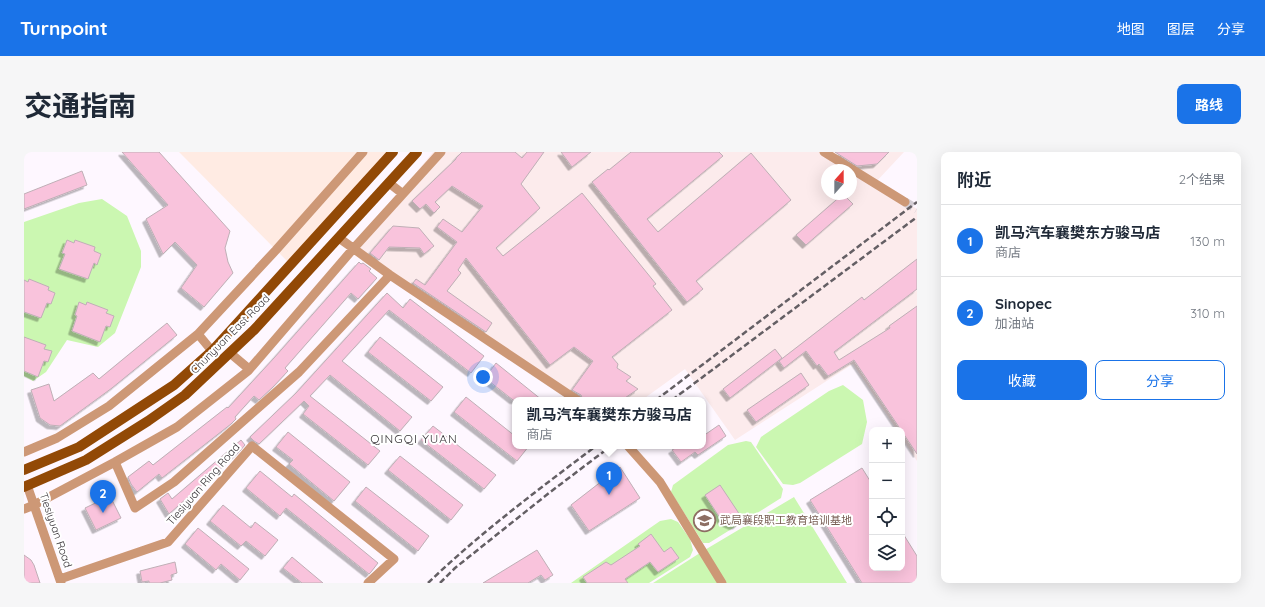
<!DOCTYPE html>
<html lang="zh">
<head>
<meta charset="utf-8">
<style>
	:root { --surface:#fff; --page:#f6f6f7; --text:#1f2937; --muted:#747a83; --line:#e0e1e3; --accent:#1a73e8 }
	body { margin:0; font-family:Quicksand,"Noto Sans SC",sans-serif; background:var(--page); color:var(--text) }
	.controls { position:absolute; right:12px; bottom:12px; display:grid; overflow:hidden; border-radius:8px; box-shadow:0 4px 16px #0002 }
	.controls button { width:36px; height:36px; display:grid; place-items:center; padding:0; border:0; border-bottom:1px solid var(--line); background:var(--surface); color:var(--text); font:20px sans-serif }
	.compass { position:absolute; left:797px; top:12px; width:36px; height:36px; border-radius:50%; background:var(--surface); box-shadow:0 4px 16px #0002; rotate:21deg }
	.you { position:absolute; left:459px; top:225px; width:14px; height:14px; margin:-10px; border:3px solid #fff; border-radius:50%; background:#1a73e8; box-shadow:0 0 0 6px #1a73e833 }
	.badge { display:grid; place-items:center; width:26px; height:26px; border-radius:50%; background:var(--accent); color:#fff; font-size:13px; font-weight:700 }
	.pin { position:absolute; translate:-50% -33px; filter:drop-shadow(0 1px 2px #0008) }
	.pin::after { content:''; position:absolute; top:21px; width:14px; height:12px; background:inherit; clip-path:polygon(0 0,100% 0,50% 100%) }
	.popup { position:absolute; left:488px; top:245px; width:194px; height:52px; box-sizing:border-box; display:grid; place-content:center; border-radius:8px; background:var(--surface); filter:drop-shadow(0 1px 3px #0005); font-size:13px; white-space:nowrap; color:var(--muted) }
	.popup b { font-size:15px; color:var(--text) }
	.popup::after { content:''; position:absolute; left:50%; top:100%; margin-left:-8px; border:8px solid transparent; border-top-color:var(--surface) }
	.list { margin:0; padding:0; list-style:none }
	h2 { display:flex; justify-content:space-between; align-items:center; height:52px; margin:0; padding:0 16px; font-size:17px }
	h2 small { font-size:13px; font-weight:400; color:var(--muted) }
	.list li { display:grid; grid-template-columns:26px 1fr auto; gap:12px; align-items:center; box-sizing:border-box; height:72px; padding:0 16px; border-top:1px solid var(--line) }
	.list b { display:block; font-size:15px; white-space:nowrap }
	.list p { margin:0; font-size:13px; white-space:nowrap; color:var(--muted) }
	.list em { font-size:13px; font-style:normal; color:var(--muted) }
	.actions { display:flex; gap:8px; padding:12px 16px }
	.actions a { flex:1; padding:9px 0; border:1px solid var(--accent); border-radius:8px; text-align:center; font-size:14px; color:var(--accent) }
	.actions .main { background:var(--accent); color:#fff }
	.icon { flex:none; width:22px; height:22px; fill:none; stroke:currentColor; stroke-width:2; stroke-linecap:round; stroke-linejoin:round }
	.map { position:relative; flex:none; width:893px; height:431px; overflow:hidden; border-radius:8px }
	header { display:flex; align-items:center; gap:24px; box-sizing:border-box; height:56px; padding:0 20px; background:var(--accent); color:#fff }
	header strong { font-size:19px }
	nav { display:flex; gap:22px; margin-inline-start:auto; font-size:14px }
	.intro { display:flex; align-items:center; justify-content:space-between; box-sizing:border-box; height:96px; padding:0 24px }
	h1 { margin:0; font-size:28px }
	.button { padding:10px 18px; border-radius:8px; background:var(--accent); color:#fff; font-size:14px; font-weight:700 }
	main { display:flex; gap:24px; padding:0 24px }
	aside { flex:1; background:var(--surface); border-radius:8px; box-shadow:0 4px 16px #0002 }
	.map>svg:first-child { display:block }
</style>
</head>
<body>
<header>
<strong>Turnpoint</strong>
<nav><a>地图</a><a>图层</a><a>分享</a></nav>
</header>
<div class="intro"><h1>交通指南</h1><a class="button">路线</a></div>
<main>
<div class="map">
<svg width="893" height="431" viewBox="0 0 893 431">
	<defs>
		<filter id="shadow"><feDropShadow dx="-3.5" dy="3.5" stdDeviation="0" flood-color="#0004"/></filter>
	</defs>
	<rect width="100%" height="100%" fill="#fef7ff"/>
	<path fill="#ffebe3" d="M155,0H369L266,112Z"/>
	<path fill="#fcebec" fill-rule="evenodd" d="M409,0H880L851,31L893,57V309L878,286V278H873L829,212L711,288L661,217L618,248H556L329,97ZM803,18H827V42H803Z"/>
	<path fill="#cbf7b1" d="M78,47L103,64L117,99V115L91,181L74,195L43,188L22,220L9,229L0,224V70L55,51Z
		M819,233L839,248L843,270L838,292L776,331L769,333L759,332L732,295L737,285L805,239Z
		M722,289L727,290L759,337L757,346L685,391H679L647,340L649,333L704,293Z
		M770,345L823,431H629L679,399Z
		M647,367L654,370L666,387L669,398L666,405L625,431H547L636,369Z"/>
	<path fill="#f9c3dc" stroke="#bfafb6" filter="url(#shadow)" d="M98,0H135L206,79L201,96L204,110L209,121L180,155L157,136L173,113L151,90L139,102L122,67L144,53Z
		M438,0H491L498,6L503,0H520L497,32L516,56L472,96L479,104L558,41L632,132L629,134L648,158L588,205L594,212L593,216L607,225L602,229L614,237L598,248H559L557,243L548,238L569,209L550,195L526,213L442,106L434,118L437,121L423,139L468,171L462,180L389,131L392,127L401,133L433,90L413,75L419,67L438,80L459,54L428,34L411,50L416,55L410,61L402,52L396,57L388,49L432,7V6Z
		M537,0H567L548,15Z
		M607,0H695L699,4L623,67L634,80L727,1L767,48L672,129L679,137L663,150L568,30L584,17L585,18Z
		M811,0H865L853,12L833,14Z
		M58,19L63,33L0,57V42Z
		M819,42L829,52L782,93L772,83Z
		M369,74L395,76L410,94L400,102L396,96L365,95L355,108L346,101Z
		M43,88L50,91L51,88L71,95L70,99L77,102L73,113L70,111L64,127L35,117L41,102L38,101Z
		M893,107V137L810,200L815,208L866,176L865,174L893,154V302L830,208L804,224L795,212L793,214L782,199L760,216L755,209L838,145L840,148Z
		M335,110L337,112L339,111L347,117L345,119L353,126L334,147L327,141L261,216L264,219L249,235L235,248L230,244L211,265L212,267L207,272L138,326L135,322L113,340L107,332L104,325L125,309L129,313L203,255L204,256L250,206Z
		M5,127L25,135L24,138L31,141L27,152L23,151L17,166L0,160V128L4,130Z
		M363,141L379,156L386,147L460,204L447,221L365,158L318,209L388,265L376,279L306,223L286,244L356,299L344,313L279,262L285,254L280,249L235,292L230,289L226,285L272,241Z
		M55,150L62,153L63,150L84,158L82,161L90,164L86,175L82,174L76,190L48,179L53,164L51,163Z
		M143,171L153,183L88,236L36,274L26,273L16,266L7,238L25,232L30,249L69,221L75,227Z
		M0,185L22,193L20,197L28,199L24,210L20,209L14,225L0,219Z
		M356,185L419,235L407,249L344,200Z
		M751,197L758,206L706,246L699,237Z
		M472,211L518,248H489L461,226Z
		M777,221L785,233L732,270L723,258Z
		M442,245L491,284V294H505L493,309L430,260Z
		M695,273L702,284L674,303L671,300L657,310L648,298L655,294H679V284Z
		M409,274L472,323L460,337L397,288Z
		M264,280L326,330L310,349L265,312L269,308L252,295Z
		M217,288L221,293L215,300L145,362L136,347L144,341L148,347Z
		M376,304L439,353L427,368L364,318Z
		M596,315L616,346L565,379L547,353Z
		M838,316L848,332V416H878V380L893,404V429L890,431H838L786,348Z
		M236,319L268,345L270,342L354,411L347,420L345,422L262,356L256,364L222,336Z
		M696,333L714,360L717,366L716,370L713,373L709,374L698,369L681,343Z
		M342,335L405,384L394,399L331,349Z
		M86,344L97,366L72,378L61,356Z
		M199,353L227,376L231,370L254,388L241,404L222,389L217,394L186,369Z
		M174,376L225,417L216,428L197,412L192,418L161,392Z
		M627,382L640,400L647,395L655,406L634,420L626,410L601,427L604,431H563L559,425L582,410L587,413L616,394L614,392Z
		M513,398L529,423L521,428L517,423L504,431H459Z
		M0,403L7,408L10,413L16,431H0Z
		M268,405L299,431H278L259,416Z
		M151,410L153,421L147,423L148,428L136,431H125V429L118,430L116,419Z"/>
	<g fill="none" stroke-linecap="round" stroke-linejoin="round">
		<path stroke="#d5cfd6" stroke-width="9" stroke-dasharray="9 4.5" stroke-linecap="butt" d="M881,50L893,57"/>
		<path stroke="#cd9876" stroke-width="9" d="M800,0L881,50
			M365,31L379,42
			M315,86L366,123L553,248
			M174,182L188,199
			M206,201L225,217
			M604,294L636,330L698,431
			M0,300L33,286L85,254L174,182L252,98L339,0
			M91,310L111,356L150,330L275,220L366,123
			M3,333L37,431
			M0,357L10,353L91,310L153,275L224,219L329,97L417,0
			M36,427L144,390L228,294L370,407L344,431"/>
		<path stroke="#924906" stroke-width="10" d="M0,318L55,295L150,233L188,199L369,0
			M0,335L62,308L124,269L161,243L230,178L393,0"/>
		<path stroke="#645f64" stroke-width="2.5" stroke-dasharray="6 3" stroke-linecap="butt" d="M632,248L893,50
			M648,248L893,65
			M404,431C456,381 515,337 572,294
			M416,431L431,416L525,341L587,294"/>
	</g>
	<defs>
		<symbol id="university-ring" viewBox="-11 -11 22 22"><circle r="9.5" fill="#fff" stroke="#8d6e63" stroke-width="1.5"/><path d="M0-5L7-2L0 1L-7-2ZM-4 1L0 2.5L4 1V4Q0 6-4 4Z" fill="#8d6e63"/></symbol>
	</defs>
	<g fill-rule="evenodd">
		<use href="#university-ring" x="668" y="356" width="25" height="25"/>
	</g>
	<g text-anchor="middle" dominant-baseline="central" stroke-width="4" stroke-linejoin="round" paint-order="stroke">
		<g font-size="11" fill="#332f33" stroke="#fff">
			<text transform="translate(206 182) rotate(-45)">Chunyuan East Road</text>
			<text transform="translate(179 332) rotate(-49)">Tiesiyuan Ring Road</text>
			<text transform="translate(32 378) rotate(71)">Tiesiyuan Road</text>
		</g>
		<g font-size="11" fill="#785e54" stroke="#fff" text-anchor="start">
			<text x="696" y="368">武局襄段职工教育培训基地</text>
		</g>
		<g font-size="12" letter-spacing="1" fill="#332f33" stroke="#fff">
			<text x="390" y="286">QINGQI YUAN</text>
		</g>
	</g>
</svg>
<div class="controls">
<button>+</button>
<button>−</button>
<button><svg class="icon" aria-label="locate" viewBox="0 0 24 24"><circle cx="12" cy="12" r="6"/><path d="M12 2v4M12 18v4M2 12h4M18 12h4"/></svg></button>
<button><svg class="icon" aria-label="layers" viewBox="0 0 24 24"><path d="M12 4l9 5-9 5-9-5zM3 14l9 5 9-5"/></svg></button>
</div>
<svg class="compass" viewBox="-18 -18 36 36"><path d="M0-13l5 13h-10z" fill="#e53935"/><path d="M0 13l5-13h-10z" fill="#747a83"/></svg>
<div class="you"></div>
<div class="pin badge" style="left:585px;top:343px">1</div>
<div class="popup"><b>凯马汽车襄樊东方骏马店</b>商店</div>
<div class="pin badge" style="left:79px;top:361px">2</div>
</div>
<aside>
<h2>附近<small>2个结果</small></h2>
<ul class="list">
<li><span class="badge">1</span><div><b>凯马汽车襄樊东方骏马店</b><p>商店</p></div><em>130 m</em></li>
<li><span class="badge">2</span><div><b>Sinopec</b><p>加油站</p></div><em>310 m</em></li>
</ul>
<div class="actions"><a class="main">收藏</a><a>分享</a></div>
</aside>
</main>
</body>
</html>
